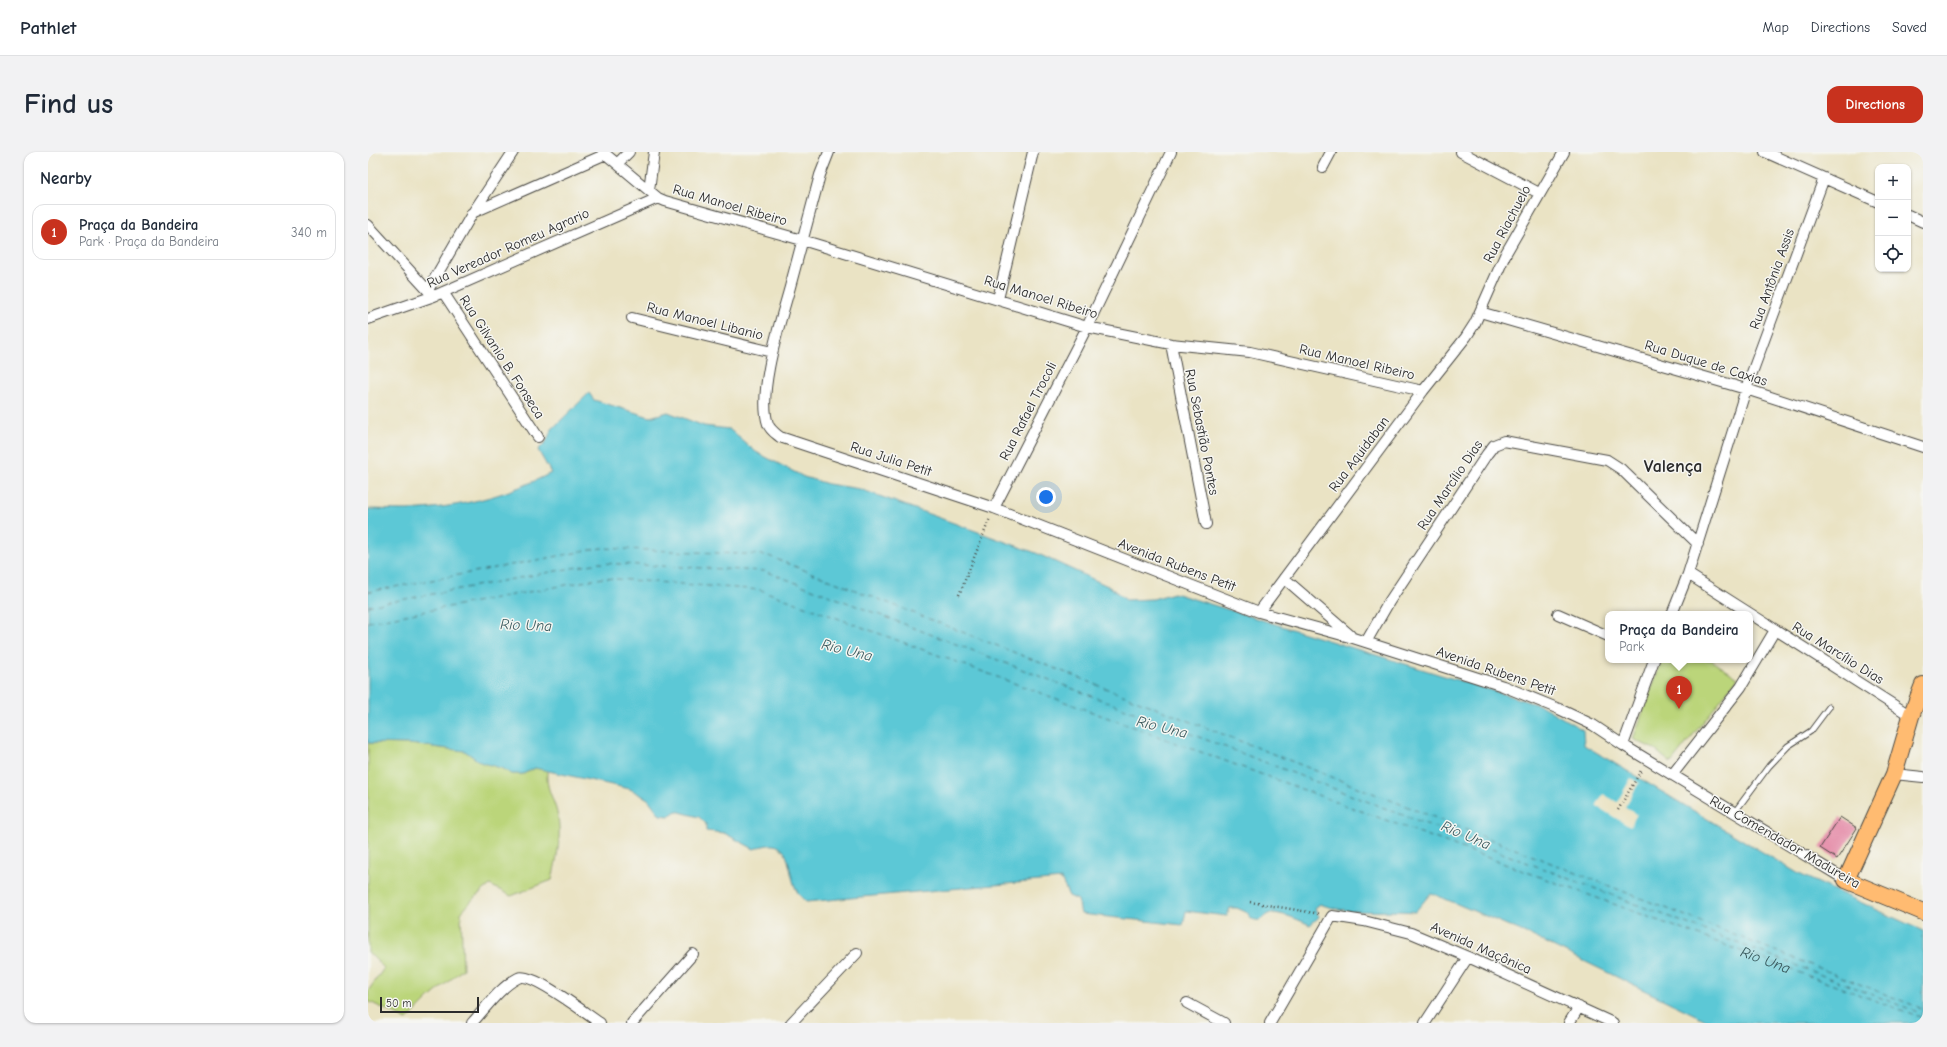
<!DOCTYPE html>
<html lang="en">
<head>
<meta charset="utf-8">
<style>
	:root { --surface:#fff; --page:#f2f2f3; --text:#1f2937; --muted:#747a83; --line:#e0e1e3; --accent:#c8321e }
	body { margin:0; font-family:"Comic Neue",sans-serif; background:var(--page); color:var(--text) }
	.controls { position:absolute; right:12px; top:12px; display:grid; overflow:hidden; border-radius:8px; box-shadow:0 1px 3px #0004 }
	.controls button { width:36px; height:36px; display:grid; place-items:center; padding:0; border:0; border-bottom:1px solid var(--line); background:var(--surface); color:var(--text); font:20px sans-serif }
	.scale { position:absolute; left:12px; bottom:10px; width:99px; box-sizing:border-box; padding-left:4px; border:2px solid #2b2b2b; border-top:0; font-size:11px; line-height:14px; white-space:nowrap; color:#2b2b2b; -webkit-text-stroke:3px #f6f6f2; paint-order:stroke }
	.you { position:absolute; left:678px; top:345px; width:14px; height:14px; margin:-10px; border:3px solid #fff; border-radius:50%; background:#1a73e8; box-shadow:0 0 0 6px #1a73e833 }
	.badge { display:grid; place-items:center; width:26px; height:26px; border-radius:50%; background:var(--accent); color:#fff; font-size:13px; font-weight:700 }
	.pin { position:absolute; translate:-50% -33px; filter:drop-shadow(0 1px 2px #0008) }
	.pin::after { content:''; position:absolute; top:21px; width:14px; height:12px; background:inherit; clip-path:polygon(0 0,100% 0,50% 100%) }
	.popup { position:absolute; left:1237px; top:459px; width:148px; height:52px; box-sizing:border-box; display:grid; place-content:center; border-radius:8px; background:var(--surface); filter:drop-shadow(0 1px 3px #0005); font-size:13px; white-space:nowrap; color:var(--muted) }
	.popup b { font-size:15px; color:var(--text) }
	.popup::after { content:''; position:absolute; left:50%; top:100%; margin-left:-8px; border:8px solid transparent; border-top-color:var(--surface) }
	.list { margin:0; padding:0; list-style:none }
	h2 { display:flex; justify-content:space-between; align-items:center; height:52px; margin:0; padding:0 16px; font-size:17px }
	h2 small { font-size:13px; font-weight:400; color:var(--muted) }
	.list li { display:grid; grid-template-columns:26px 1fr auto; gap:12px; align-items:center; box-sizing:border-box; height:56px; margin:0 8px 8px; padding:0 8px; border:1px solid var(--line); border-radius:12px }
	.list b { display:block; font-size:15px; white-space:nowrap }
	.list p { margin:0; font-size:13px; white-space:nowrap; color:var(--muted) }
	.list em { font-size:13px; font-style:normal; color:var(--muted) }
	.icon { flex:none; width:22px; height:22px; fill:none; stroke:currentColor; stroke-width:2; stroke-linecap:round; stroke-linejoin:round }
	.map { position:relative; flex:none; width:1555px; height:871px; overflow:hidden; border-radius:12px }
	header { display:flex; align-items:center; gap:24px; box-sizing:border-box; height:56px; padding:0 20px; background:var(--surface); border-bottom:1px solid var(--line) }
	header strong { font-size:19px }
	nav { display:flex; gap:22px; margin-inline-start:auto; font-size:14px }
	.intro { display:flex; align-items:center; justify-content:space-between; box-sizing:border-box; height:96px; padding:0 24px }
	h1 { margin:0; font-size:28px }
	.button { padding:10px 18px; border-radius:12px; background:var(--accent); color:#fff; font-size:14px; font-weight:700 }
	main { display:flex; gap:24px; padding:0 24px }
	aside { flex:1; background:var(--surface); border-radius:12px; box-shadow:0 1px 3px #0004 }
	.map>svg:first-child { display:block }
</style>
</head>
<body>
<header>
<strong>Pathlet</strong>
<nav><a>Map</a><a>Directions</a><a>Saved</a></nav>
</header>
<div class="intro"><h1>Find us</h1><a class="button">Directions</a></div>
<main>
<aside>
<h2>Nearby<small></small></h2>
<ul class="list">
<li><span class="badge">1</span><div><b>Praça da Bandeira</b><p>Park · Praça da Bandeira</p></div><em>340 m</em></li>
</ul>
</aside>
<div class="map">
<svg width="1555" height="871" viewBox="0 0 1555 871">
	<rect width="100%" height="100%" fill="#f6f6f2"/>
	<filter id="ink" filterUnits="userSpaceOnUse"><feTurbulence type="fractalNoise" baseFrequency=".025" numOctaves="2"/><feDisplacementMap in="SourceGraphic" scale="8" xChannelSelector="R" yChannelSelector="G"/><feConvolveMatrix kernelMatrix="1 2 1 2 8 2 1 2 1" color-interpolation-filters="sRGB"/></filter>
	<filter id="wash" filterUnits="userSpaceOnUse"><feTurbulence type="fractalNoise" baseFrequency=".012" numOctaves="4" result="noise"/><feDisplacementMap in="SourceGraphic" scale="16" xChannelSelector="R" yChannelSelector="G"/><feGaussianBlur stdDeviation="0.9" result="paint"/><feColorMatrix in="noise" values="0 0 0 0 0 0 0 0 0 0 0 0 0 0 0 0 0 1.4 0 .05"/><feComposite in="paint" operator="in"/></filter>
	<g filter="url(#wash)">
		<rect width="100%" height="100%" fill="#eae3c4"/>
		<path fill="#bbd57a" stroke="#738052" d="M1294,508H1343L1370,526L1303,611L1286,597L1265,587Z
			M0,591L42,592L97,599L112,610L133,616L144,622H155L167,616L179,618C178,637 183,640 188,657C195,680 189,705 184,728L143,744L122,733L106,746L93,761L95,817L61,846L39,868L0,849V839L16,816L0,800Z"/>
		<path fill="#5cc8d6" stroke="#447a80" d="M221,241L226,248L282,265L300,260L336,274L361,277L388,300L436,325L460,332L492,337L668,401L742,435L758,448L785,447L806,441L1174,554L1215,578L1216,593L1431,722L1555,779V871H1344L1158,781L1063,741L1047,760C1015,757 983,764 952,752L947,756L951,765L942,773C931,768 918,762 905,761C894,761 896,773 882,766L880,761L869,756H862L859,764L818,759L815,773L713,762L710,748L701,744L693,727L438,750C435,747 432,744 430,741C417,719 427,680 386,697L356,681L338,679V672L331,665L308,659L301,664L292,663L280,647L262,637L167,616L155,622H144L133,616L112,610L97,599L42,592L0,591V357C17,357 35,359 53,357C98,354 142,342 183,321L170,298L178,290L184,277Z"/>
		<path fill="#eae3c4" d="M1263,626L1271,631L1257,655L1269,662L1262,675L1228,654L1235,642L1249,650Z"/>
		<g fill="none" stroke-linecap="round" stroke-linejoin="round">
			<g stroke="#3a5a5e" stroke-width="1" stroke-dasharray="5 4" stroke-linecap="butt">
				<path d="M0,440L233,396L398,403L1555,857"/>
				<path d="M0,454L231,411L397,419L1555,862"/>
				<path id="s1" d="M0,470L235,426L393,438L1555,866"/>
			</g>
		</g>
		<g id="blocks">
			<path fill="#e694ae" d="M1472,665L1489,676L1469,707L1452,696Z"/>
		</g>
	</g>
	<g filter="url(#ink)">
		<use href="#blocks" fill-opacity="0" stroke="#484742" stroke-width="1"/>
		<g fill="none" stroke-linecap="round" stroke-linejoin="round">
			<defs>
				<path id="service" d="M1366,661L1401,614L1420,594L1443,579L1461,555"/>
				<path id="minor" d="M235,0L290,46L297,49L434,88L719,175L803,192L882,200L1055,239
					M461,0L452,23C442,60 432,97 422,135C413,168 389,240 400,272C402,278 407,281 412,285L626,356L891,460L985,486L1135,534L1191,557L1225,573L1255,593L1478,728
					M1093,0L1171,41
					M1397,0L1510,50
					M250,11L261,0
					M955,15L963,0
					M281,38L286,0
					M104,61L238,2
					M1540,63L1555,70
					M0,73L64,143
					M60,138L104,62L145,0
					M75,140L170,285
					M630,147L665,0
					M1112,160L1378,237L1555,295
					M264,166L404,200
					M0,167L66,144L290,46
					M803,192L838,372
					M626,356L719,175L803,0
					M1320,422L1543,564
					M916,426L982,483
					M891,460L1055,239L1098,185L1107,171L1138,101L1196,0
					M1190,462L1240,484
					M1304,462L1320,422L1378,237L1456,26
					M998,490L1021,450L1119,302L1126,293L1136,289L1239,308L1253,317L1330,392
					M1255,593L1286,508
					M1526,622L1555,625
					M1304,623L1373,535L1407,478
					M819,851L856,871
					M104,871C117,857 132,835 150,826C164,819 218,862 232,871
					M264,871L325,802
					M423,871L489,801
					M902,871L964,764L996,769L1043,781L1100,805L1245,871
					M1057,871L1100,805
					M1201,871L1211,855"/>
				<path id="primary" d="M1555,533L1543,564L1526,622L1478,728L1555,760"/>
			</defs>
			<use href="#service" stroke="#484742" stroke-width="7"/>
			<use href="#minor" stroke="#484742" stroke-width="12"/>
			<use href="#primary" stroke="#484742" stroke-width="18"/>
			<path stroke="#484742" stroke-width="2.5" stroke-dasharray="1 3" stroke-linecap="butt" d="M591,443L622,366
				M1250,658L1274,617
				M882,750L952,762"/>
			<use href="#service" stroke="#fff" stroke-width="5"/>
			<use href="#minor" stroke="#fff" stroke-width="10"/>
			<use href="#primary" stroke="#ffbb71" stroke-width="16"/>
		</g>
	</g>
	<g text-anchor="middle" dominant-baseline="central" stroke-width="3" stroke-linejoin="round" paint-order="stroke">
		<g font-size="14" fill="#2b2b2b" stroke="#f6f6f2">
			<text transform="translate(362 53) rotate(16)">Rua Manoel Ribeiro</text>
			<text transform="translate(1139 72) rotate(-62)">Rua Riachuelo</text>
			<text transform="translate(140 96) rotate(-24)">Rua Vereador Romeu Agrario</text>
			<text transform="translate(1404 127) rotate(-70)">Rua Antônia Assis</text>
			<text transform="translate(673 145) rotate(17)">Rua Manoel Ribeiro</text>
			<text transform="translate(337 169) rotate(14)">Rua Manoel Libanio</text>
			<text transform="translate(134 205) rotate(57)">Rua Gilvanio B. Fonseca</text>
			<text transform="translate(989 210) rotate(13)">Rua Manoel Ribeiro</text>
			<text transform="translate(1338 211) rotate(17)">Rua Duque de Caxias</text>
			<text transform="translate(660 259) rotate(-63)">Rua Rafael Trocoli</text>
			<text transform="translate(834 280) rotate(79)">Rua Sebastião Pontes</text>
			<text transform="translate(991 302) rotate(-53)">Rua Aquidaban</text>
			<text transform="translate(523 307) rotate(18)">Rua Julia Petit</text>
			<text transform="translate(1082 333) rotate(-56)">Rua Marcílio Dias</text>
			<text transform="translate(809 413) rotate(21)">Avenida Rubens Petit</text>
			<text transform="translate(1470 501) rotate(32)">Rua Marcílio Dias</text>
			<text transform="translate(1128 519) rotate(19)">Avenida Rubens Petit</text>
			<text transform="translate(1417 690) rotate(30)">Rua Comendador Madureira</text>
			<text transform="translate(1113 796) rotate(24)">Avenida Maçônica</text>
		</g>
		<g font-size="15" font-style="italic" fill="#3a5a5e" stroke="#f6f6f2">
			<text transform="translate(158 473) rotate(2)">Rio Una</text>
			<text transform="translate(479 498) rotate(14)">Rio Una</text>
			<text transform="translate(794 575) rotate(14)">Rio Una</text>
			<text transform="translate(1098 683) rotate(23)">Rio Una</text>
			<text stroke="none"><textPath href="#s1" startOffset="1468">Rio Una</textPath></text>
		</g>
		<g font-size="18" font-weight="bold" fill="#2b2b2b" stroke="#f6f6f2">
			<text x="1305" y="314">Valença</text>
		</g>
	</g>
</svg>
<div class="controls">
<button>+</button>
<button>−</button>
<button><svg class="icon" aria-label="locate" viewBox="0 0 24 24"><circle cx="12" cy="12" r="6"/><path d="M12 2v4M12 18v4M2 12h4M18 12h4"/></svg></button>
</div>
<div class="scale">50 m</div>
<div class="you"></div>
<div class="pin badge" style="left:1311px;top:557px">1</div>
<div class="popup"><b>Praça da Bandeira</b>Park</div>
</div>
</main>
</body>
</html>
